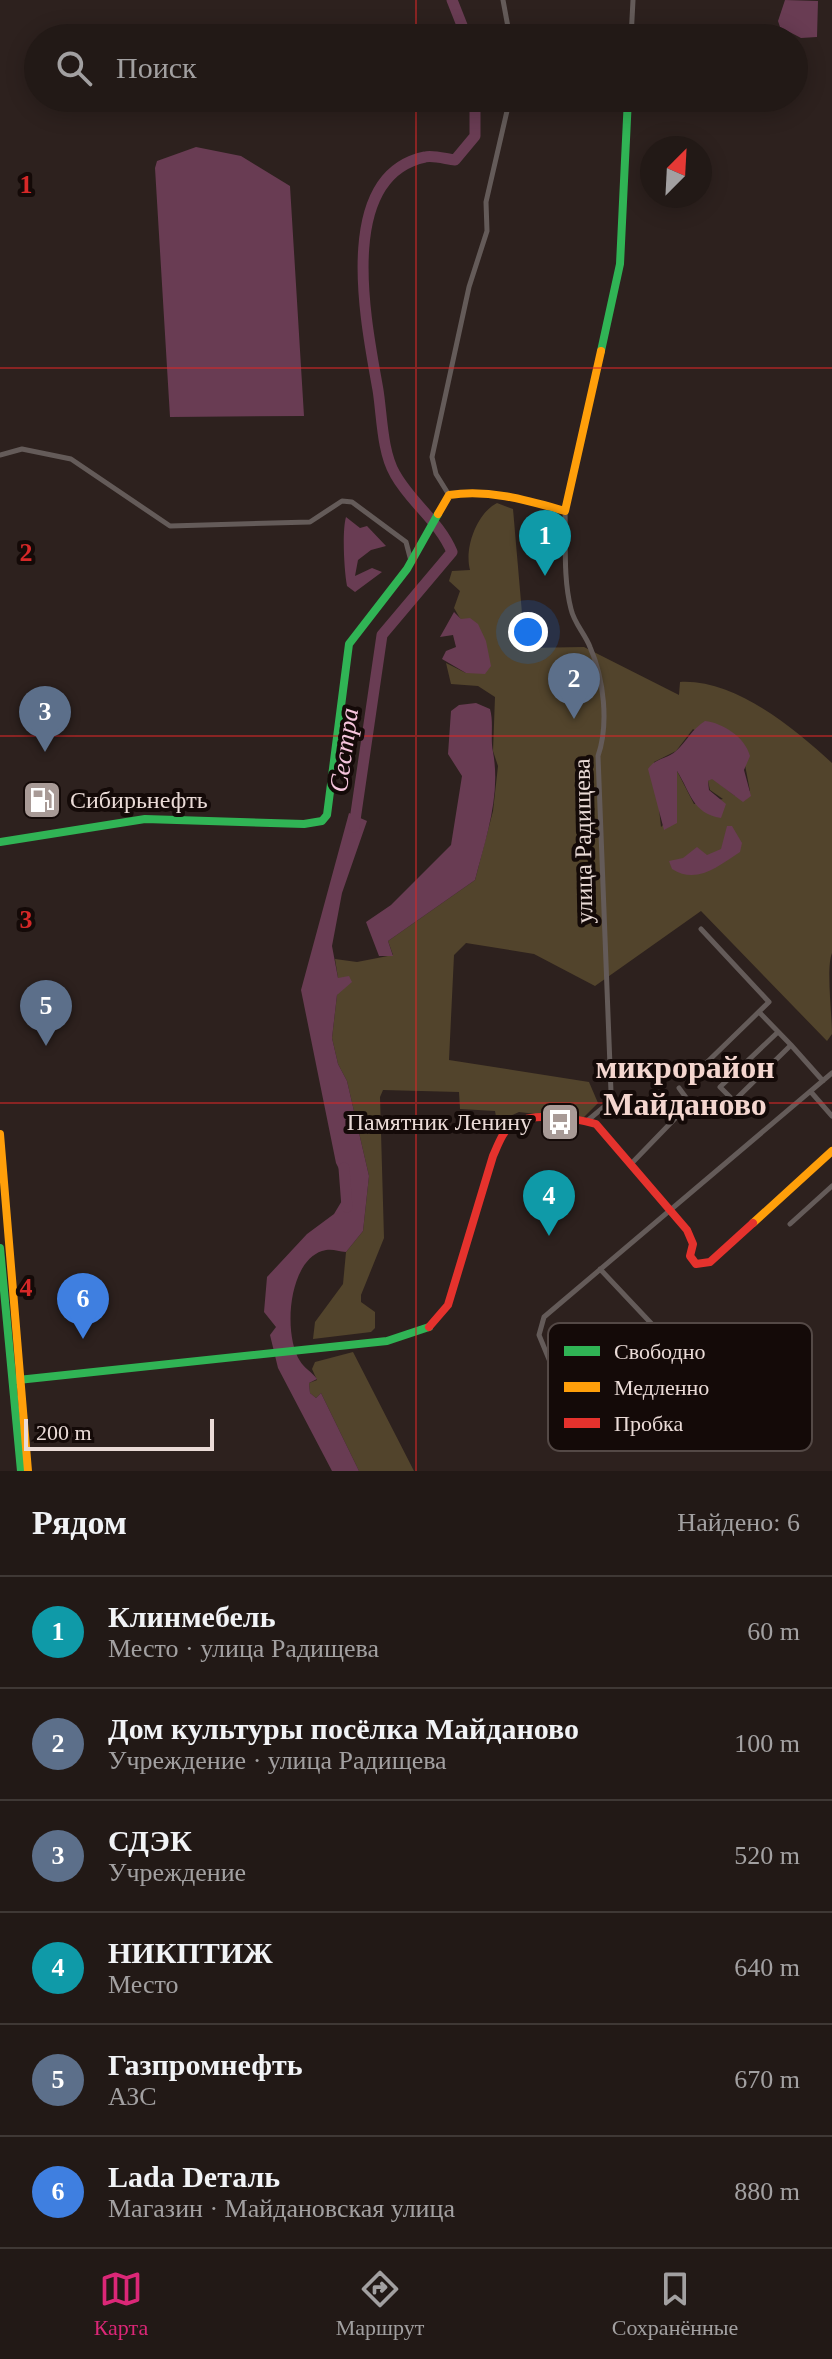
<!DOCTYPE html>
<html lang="ru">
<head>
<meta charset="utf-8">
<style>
	:root { --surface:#221916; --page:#2a221f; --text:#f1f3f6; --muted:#a2a0a1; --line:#3f3835; --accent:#db2777 }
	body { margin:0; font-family:Georgia,serif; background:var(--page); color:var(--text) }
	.compass { position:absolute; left:640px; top:136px; width:72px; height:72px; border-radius:50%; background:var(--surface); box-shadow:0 4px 20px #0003; rotate:24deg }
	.scale { position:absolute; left:24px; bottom:20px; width:190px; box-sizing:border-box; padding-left:8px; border:4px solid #eadbd7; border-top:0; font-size:22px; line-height:28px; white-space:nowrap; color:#eadbd7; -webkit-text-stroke:6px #140a08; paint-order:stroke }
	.you { position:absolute; left:528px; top:632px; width:28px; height:28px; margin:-20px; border:6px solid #fff; border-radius:50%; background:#1a73e8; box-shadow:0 0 0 12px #1a73e833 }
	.badge { display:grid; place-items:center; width:52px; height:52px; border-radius:50%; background:var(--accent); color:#fff; font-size:26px; font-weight:700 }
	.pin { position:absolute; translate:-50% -66px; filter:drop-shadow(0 2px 4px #0008) }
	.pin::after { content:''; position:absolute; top:42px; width:28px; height:24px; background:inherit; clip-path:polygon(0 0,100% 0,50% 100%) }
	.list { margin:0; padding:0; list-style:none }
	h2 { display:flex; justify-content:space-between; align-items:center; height:104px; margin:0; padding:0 32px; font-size:34px }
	h2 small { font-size:26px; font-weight:400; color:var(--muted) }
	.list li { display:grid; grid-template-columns:52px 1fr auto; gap:24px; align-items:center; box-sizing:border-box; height:112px; padding:0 32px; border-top:2px solid var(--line) }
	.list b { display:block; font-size:30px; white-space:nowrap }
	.list p { margin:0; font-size:26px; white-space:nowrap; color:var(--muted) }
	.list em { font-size:26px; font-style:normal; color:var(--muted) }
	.icon { flex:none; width:44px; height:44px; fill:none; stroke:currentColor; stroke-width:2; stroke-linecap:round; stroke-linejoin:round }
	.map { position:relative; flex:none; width:832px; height:1471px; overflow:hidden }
	.search { position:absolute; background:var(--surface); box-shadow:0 4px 20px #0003; left:24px; right:24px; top:24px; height:88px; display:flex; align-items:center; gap:20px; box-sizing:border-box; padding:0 28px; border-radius:44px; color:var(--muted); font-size:30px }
	.sheet { height:776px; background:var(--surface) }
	nav { display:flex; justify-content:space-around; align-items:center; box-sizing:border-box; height:112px; border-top:2px solid var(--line); background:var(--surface); font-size:22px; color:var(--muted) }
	nav a { display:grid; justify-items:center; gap:4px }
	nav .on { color:var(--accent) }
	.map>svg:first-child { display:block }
</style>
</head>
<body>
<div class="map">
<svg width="832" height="1471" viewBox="0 0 832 1471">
	<rect width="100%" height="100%" fill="#2d211e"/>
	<path fill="#52442c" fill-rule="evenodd" d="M497,503L513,509L525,648L584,647L679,695L680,682C735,679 794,728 832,763V953C826,968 832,1014 832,1034L827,1041L701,911L595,986L534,954L466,943L454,955L449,1060L589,1082L598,1103L583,1118L556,1115L549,1109L544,1115L519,1112L497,1122L495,1111L460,1109L459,1092L383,1090L380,1097L384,1238L361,1295V1302L375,1312V1328L371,1332L313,1339L315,1322L343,1284L346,1252L363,1231L369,1176L347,1081L338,1064L332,1038L337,995L344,980L338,978L335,959L357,962L393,955L388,941L475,880L493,811L498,766L493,751L495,697L478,686L451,684L446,663L466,673L461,620L454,608L460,591L449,581L452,571L470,570C464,548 477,513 497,503ZM693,729L745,765L750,791L735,796L712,778L708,781L710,790L723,799L694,804L677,771L674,775L677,811L661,827L654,762L676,751Z
		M353,1352L414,1471H359L321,1393L316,1398L310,1393L309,1383L317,1380L312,1369L315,1362Z"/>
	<path fill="#693c53" d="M785,0L818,1L817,37L801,38L780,27L778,21Z
		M196,147L241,156L290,186L304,416L170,417L155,168L157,161Z
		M346,517L360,528L367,526L386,546L371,550L358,560L355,576L372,568L382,572L355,592L347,586C344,570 342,531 346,517Z
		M454,612L461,619L470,618L478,624L486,641L491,666L485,674L466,673L442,659L446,651L456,647L453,635L440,637Z
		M476,703L490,709C494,723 490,737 493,752C501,795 486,838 475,880L388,941L393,956H379L366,922L391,905L451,845L462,776L448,754L451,711L459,705Z
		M705,721C723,723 745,737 750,756L744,770L751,796L743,802L712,779L708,781L709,790L726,804L721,818C692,813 691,793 677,771V823L664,830L648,769C655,758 667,759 676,751C687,741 692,729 705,721Z
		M349,813L367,821L342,893L332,946L338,978L349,976L352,982L337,995L332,1038L338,1064L347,1081L369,1176L363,1231L346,1252C337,1251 331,1248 322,1251C288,1262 283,1335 300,1361C304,1368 312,1372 317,1379L309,1383L310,1393L316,1398L321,1393L359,1471H332L278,1368L270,1335L276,1327L264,1312L267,1277L307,1234L334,1214L349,1189L336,1163L301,990Z
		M727,826H732L742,843L740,852C718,866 697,885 672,869L669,861L683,858L697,847L707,855L721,849Z"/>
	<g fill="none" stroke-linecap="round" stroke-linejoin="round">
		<path stroke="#693c53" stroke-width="11" d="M452,0L467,38
			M354,827L382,635L452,552C439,521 411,503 395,474C382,452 382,415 378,390C367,327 334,176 425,157C433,155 446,159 455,160L475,136V98
			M344,1168L347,1207"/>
		<path stroke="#645b59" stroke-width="5" d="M503,0L510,38
			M631,38L633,0
			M0,455L22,449L71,459L170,526L310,522L342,501L352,502L406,542L411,561
			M449,495L436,474L432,457L469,287L487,231L486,202L510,98
			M565,511C566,543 563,578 571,609C574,623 585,634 590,647C604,679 609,724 598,756L611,1092L605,1106L587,1121
			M759,1012L791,1045L734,1101L720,1087L778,1032
			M791,1045L823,1081
			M698,1071L769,1002L701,929
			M811,1092L832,1116
			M631,1164L690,1103L679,1088
			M790,1224L832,1186
			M600,1269L697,1372L706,1431
			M581,1437L539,1335L544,1317L832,1073"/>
		<path stroke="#30b455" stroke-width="8" d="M601,351L620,264L628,98
			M0,842L145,819L304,824L322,821L327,815L349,644L407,569L438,514
			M0,1248L21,1471
			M18,1380L387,1341L429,1327"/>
		<path stroke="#ff9f0a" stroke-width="8" d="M438,514L449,495C490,489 526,500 565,511L601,351
			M0,1134L28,1471
			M753,1223L832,1151"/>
		<path stroke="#e5322d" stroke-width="8" d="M429,1327L448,1305L493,1156C498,1145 503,1130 513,1124C534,1111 574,1118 596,1124L687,1230L693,1244L690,1256L696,1264L710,1262L753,1223"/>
	</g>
	<path fill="none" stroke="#d62828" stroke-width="2" stroke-opacity="0.55" d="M416,0V38M416,98V1471M0,368H832M0,736H832M0,1103H832"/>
	<defs>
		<symbol id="fuel-square" viewBox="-11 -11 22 22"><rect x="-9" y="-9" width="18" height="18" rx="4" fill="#a89a96" stroke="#140a08"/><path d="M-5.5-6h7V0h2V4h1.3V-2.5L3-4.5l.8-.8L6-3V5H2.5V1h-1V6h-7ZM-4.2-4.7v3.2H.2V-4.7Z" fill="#fff"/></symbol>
		<symbol id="bus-square" viewBox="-11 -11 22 22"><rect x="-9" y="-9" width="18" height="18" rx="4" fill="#a89a96" stroke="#140a08"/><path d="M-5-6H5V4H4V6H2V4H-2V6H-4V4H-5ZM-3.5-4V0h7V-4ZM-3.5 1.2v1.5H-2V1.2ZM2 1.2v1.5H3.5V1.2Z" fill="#fff"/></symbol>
	</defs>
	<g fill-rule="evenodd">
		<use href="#fuel-square" x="20" y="778" width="44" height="44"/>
		<use href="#bus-square" x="538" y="1100" width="44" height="44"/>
	</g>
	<g text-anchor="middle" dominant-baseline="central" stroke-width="8" stroke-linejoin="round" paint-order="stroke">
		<g font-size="24" fill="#eadbd7" stroke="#140a08" text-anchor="start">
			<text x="70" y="800">Сибирьнефть</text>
			<text x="532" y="1122" text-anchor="end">Памятник Ленину</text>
		</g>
		<g font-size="24" fill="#eadbd7" stroke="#140a08">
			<text transform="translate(583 841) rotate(-91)">улица Радищева</text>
		</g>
		<g font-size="26" font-style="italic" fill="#f6c5dd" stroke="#140a08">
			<text transform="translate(344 750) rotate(-82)">Сестра</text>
		</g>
		<g font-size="32" font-weight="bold" fill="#f4d6cf" stroke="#140a08">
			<text x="685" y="1067">микрорайон<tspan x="685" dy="37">Майданово</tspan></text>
		</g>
	</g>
	<rect x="548" y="1323" width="264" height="128" rx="12" fill="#140a08" stroke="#544946" stroke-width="2"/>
	<rect x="564" y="1346" width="36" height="10" fill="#30b455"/>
	<rect x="564" y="1382" width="36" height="10" fill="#ff9f0a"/>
	<rect x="564" y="1418" width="36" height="10" fill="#e5322d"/>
	<g font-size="22" fill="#eadbd7">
		<text x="614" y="1359">Свободно</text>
		<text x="614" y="1395">Медленно</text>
		<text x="614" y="1431">Пробка</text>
	</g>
	<g font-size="26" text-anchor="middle" font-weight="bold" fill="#d62828" stroke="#140a08" stroke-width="8" stroke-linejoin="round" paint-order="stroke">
		<text x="26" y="193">1</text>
		<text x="26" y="561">2</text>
		<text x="26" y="928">3</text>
		<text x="26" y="1296">4</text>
	</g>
</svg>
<svg class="compass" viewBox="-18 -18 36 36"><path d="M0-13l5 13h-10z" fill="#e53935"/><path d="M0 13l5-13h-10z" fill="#a2a0a1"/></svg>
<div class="scale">200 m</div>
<div class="you"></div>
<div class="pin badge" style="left:545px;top:576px;background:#0f9aa8">1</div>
<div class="pin badge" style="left:574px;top:719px;background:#5c6f8a">2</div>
<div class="pin badge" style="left:45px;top:752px;background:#5c6f8a">3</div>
<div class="pin badge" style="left:549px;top:1236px;background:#0f9aa8">4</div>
<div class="pin badge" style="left:46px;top:1046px;background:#5c6f8a">5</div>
<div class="pin badge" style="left:83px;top:1339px;background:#3f7fe0">6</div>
<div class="search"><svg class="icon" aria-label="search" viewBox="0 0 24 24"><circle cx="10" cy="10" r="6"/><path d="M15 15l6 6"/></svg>Поиск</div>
</div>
<section class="sheet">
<h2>Рядом<small>Найдено: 6</small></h2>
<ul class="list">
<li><span class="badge" style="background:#0f9aa8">1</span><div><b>Клинмебель</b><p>Место · улица Радищева</p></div><em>60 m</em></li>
<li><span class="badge" style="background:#5c6f8a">2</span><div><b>Дом культуры посёлка Майданово</b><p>Учреждение · улица Радищева</p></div><em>100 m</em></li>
<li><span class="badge" style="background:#5c6f8a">3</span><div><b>СДЭК</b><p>Учреждение</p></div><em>520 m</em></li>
<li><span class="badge" style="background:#0f9aa8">4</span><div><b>НИКПТИЖ</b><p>Место</p></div><em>640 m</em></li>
<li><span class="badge" style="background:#5c6f8a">5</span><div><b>Газпромнефть</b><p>АЗС</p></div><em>670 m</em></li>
<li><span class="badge" style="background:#3f7fe0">6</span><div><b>Lada Dеталь</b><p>Магазин · Майдановская улица</p></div><em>880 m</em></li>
</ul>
</section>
<nav>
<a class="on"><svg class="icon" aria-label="map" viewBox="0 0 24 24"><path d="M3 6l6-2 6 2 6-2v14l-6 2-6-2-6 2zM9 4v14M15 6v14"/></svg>Карта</a>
<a><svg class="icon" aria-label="directions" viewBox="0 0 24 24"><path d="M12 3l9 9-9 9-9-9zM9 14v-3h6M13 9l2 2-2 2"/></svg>Маршрут</a>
<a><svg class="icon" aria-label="saved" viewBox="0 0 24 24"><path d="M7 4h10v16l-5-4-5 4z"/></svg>Сохранённые</a>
</nav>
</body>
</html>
